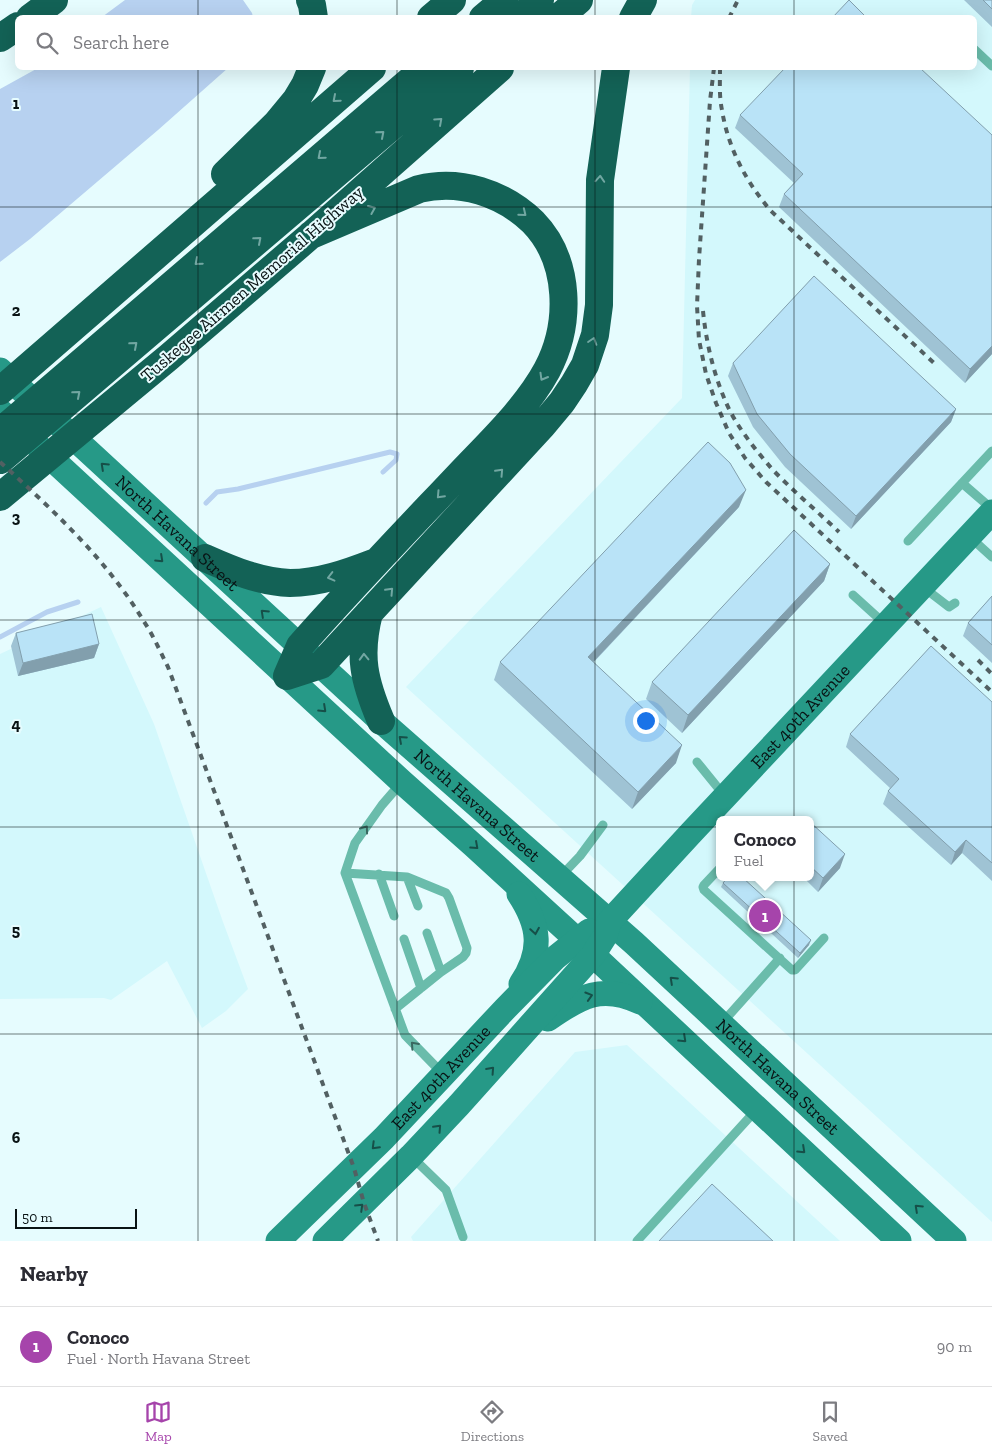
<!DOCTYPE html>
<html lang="en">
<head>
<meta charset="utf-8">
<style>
	:root { --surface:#fff; --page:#f7f7f7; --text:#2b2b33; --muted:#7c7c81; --line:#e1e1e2; --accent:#a644ab }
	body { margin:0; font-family:"Zilla Slab",serif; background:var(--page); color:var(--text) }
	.scale { position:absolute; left:15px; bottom:12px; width:122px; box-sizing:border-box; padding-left:5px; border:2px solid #091314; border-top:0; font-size:14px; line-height:18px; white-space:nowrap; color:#091314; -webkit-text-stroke:4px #e6fcfe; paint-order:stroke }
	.you { position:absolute; left:645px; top:720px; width:18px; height:18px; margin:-12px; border:4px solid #fff; border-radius:50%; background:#1a73e8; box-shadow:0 0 0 8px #1a73e833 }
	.badge { display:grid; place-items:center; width:32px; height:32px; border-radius:50%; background:var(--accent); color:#fff; font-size:16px; font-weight:700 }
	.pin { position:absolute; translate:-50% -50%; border:2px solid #fff; box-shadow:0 1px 5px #0006 }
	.popup { position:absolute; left:716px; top:816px; width:98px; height:65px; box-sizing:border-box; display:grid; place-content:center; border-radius:8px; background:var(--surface); filter:drop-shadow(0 1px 4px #0005); font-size:16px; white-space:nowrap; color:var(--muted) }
	.popup b { font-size:19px; color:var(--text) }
	.popup::after { content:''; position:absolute; left:50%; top:100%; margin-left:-10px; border:10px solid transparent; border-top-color:var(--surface) }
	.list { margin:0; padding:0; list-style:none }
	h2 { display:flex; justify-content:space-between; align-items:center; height:65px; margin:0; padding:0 20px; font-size:21px }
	h2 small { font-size:16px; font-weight:400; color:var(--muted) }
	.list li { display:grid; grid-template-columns:32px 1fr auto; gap:15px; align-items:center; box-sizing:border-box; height:80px; padding:0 20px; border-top:1px solid var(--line) }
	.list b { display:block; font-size:19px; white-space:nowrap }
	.list p { margin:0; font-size:16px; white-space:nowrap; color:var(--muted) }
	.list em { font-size:16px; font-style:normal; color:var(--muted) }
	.icon { flex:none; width:28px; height:28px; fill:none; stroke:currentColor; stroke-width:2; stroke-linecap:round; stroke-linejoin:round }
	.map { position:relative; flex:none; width:992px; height:1241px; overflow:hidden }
	.search { position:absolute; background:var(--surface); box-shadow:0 5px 20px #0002; left:15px; right:15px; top:15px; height:55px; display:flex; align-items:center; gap:12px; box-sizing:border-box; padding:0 18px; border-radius:8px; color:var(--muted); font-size:19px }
	.sheet { height:145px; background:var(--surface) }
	nav { display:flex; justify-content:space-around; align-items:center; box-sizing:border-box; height:70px; border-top:1px solid var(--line); background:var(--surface); font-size:14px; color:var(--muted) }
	nav a { display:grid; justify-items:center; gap:2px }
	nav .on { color:var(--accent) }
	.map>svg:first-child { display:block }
</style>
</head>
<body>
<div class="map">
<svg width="992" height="1241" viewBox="0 0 992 1241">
	<rect width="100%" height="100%" fill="#e6fcfe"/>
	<path fill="#d3f8fc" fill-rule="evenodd" d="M695,0H992V1222L406,687L682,398L690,68H974V18L691,17L692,5ZM720,820H810V877H720Z
		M101,607L154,724L223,922L248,989L226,1011L202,1028L167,961L111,1000L104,998L0,999V654Z
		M627,1045L840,1241H413L411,1237L575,1052Z"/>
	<path fill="#b7d1f0" d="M125,0H243L252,13L253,17H102Z
		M38,68H228L158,130L30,239L0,262V89Z"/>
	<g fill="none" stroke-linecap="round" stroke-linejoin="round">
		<path stroke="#b7d1f0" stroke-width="5" d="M206,503L217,492L238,489L390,452L397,454L396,460L383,472
			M0,637L47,612L78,602"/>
		<path stroke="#6abcab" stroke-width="9" d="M974,49L992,66
			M962,483L992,509
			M970,537L992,557
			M908,541L992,451
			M923,587L949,607L955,603
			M853,595L885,624
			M697,762L723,794
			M401,783L382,805L355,843L345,873L405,1035L443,1074
			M720,868L704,885L703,887L704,890L792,970H795L824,938
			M345,873L407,877L446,893L449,898L467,948L466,953L463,957L441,972L395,1009
			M379,874L394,916
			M407,877L418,906
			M560,877L580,856L603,825
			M427,933L441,972
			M404,939L421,988
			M722,1023L780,958
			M411,1156L446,1190L463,1237
			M637,1241L757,1109"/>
		<g stroke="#269987" stroke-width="25">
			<path id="s1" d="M0,370L381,721L634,943L954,1241"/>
			<path d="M0,411L402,782L473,845L577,940L899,1241"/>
			<path d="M519,894C540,926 543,951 521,984"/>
			<path d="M548,1019C581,996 602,984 640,1002"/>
			<path id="s2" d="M278,1241L384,1138L505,1009L555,958L589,931"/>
			<path id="s3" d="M325,1241L411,1156L459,1105L593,955L605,936L609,922L691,833L992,512"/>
		</g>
		<path stroke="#136256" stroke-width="28" d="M310,0L312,5L314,18
			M30,18L54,0
			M431,18L452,0
			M483,18L504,0
			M519,18L540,0
			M558,18L579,0
			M633,18L643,0
			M0,38L18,26
			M225,174L277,123L296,100L305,85L312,68
			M0,391L372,68
			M0,432L425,68
			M0,460L460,68
			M0,497L169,357L311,235L500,68
			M205,558C232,570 260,582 290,583C319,583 347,573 373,563
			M369,613C358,656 364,681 381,721
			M287,676L300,646C351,588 404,533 457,477C487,445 526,409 547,370C571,325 571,261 533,222C503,193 460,179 419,189L311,235
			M287,676L321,665L542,426L562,402L574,384L585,365L595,335L599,305L600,180L616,68"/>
		<path stroke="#526062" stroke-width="4" stroke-dasharray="6 6" stroke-linecap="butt" d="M729,18L738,0
			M714,68L710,101L699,259L697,306L699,340L706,374L716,403L729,433L745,458L766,482L992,692
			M720,68C720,82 719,96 722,110C728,148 746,182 771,211L935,364
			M703,311C706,341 713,372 725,400C735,425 755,449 772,469C793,491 817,511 839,532
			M0,462C53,510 106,559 143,620C153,635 160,651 168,667L354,1168L364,1203L378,1241
			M978,660L992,674"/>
	</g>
	<path fill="#9fc3d4" d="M964,0H992V27Z
		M740,115L992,135V354L965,383L779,207L784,194L794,183L735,128Z
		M733,363L956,409L951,422L851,529L785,467L753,427L728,376Z
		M739,507L594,662L676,763L632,809L494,680L500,662Z
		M830,564L824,581L682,733L646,699L652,682Z
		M992,596V663L963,636L968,623Z
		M16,633L99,644L94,658L18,676L11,646Z
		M992,702V881L962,853L951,865L883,804L888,791L890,788L846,747L850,734Z
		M810,822L840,868L818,892L803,877H810Z
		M723,883L809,945L798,958L721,887Z"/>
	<path fill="#829fad" d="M992,346V354L965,383L970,369Z
		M956,409L951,422L851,529L856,516Z
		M746,490L739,507L582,674L588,657Z
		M830,564L824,581L682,733L688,715Z
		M99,644L94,658L18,676L23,663Z
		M682,745L676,763L632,809L638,792Z
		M966,840L962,853L951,865L955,852Z
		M845,854L840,868L818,892L823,878Z
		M811,940L809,945L798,958L800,953Z"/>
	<path fill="#b9e3f7" stroke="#829fad" d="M849,0L867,18H832Z
		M983,0H992V9Z
		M785,68H920L992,135V346L970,369L784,194L803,174L740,115Z
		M814,276L956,409L856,516L790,454L757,414L733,363Z
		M708,442L730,463L746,490L588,657L682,745L638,792L500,662Z
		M794,530L830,564L688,715L652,682Z
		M992,596V645L968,623Z
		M92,614L99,644L23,663L16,633Z
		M931,646L992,702V863L966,840L955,852L888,791L899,779L850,734Z
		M810,822L845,854L823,878L810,866Z
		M728,877H742L811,940L800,953L723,883Z
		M712,1184L773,1241H659Z"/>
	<defs><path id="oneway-chevron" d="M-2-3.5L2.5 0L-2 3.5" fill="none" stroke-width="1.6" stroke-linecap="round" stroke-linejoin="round" transform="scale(1.25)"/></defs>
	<g stroke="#72a7a2">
		<use href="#oneway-chevron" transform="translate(336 99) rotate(139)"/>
		<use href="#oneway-chevron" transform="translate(439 121) rotate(-42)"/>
		<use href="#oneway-chevron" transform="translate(381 134) rotate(-41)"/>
		<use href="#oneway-chevron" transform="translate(321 156) rotate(139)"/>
		<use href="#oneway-chevron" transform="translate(600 179) rotate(-86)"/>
		<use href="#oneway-chevron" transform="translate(372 209) rotate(-23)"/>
		<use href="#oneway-chevron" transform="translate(523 213) rotate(39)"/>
		<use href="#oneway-chevron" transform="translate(258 240) rotate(-41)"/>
		<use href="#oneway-chevron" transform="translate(198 262) rotate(139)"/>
		<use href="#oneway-chevron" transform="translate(593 341) rotate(-72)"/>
		<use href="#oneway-chevron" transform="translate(134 345) rotate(-41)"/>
		<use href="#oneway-chevron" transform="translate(543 377) rotate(120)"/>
		<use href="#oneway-chevron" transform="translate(77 394) rotate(-41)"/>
		<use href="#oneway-chevron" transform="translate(500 472) rotate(-47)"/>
		<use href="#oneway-chevron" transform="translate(440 495) rotate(133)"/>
		<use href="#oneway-chevron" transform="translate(331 577) rotate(166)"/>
		<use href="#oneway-chevron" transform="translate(390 591) rotate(-47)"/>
		<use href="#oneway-chevron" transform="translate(364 657) rotate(-92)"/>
	</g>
	<g stroke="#164f48">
		<use href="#oneway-chevron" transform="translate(104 466) rotate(-137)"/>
		<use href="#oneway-chevron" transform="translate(160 559) rotate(43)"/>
		<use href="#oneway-chevron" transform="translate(264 613) rotate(-137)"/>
		<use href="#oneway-chevron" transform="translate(323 709) rotate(43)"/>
		<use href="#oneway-chevron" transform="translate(402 739) rotate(-138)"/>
		<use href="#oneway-chevron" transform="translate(475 846) rotate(42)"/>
		<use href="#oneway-chevron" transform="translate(535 931) rotate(81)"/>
		<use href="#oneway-chevron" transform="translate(673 980) rotate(-137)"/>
		<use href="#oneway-chevron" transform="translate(589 996) rotate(-17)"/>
		<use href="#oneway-chevron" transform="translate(683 1039) rotate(43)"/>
		<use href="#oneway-chevron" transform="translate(491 1070) rotate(-48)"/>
		<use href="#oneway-chevron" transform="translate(438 1128) rotate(-47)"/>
		<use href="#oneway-chevron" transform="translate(375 1146) rotate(135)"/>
		<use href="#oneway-chevron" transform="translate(802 1150) rotate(43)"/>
		<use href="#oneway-chevron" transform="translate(360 1207) rotate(-44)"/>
		<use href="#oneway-chevron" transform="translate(918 1208) rotate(-137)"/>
	</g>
	<g stroke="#3a6860">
		<use href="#oneway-chevron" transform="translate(365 829) rotate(-54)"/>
		<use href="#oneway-chevron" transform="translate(414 1045) rotate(-132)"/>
	</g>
	<path fill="none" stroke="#091314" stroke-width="1" stroke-opacity="0.55" d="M198,0V18M397,0V18M595,0V18M794,0V18M198,68V1241M397,68V1241M595,68V1241M794,68V1241M0,207H992M0,414H992M0,620H992M0,827H992M0,1034H992"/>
	<g text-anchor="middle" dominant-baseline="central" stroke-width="4" stroke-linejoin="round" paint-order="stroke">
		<g font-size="18" fill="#091314" stroke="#e6fcfe">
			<text transform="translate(252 284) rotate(-41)">Tuskegee Airmen Memorial Highway</text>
			<text stroke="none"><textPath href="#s1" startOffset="241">North Havana Street</textPath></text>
			<text stroke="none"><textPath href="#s3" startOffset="710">East 40th Avenue</textPath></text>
			<text stroke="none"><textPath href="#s1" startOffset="646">North Havana Street</textPath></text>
			<text stroke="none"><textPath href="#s2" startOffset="231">East 40th Avenue</textPath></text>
			<text stroke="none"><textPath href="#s1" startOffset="1051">North Havana Street</textPath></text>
		</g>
	</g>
	<g font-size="16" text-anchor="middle" font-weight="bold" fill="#091314" stroke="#e6fcfe" stroke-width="4" stroke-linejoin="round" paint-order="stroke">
		<text x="16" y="109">1</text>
		<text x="16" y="316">2</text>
		<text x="16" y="523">3</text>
		<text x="16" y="730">4</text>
		<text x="16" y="936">5</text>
		<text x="16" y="1143">6</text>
	</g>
</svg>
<div class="scale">50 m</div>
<div class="you"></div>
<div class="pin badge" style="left:765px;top:916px">1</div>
<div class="popup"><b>Conoco</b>Fuel</div>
<div class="search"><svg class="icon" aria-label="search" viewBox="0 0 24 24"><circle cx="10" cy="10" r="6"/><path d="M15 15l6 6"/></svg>Search here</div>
</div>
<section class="sheet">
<h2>Nearby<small></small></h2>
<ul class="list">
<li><span class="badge">1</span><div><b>Conoco</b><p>Fuel · North Havana Street</p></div><em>90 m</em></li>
</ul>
</section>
<nav>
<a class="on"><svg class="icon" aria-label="map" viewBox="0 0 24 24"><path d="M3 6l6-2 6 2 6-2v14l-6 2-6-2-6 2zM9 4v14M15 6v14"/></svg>Map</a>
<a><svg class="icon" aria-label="directions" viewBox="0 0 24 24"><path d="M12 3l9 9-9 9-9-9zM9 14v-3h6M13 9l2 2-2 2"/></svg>Directions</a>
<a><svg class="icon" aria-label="saved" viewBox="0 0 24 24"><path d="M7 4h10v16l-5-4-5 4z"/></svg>Saved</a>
</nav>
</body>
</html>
